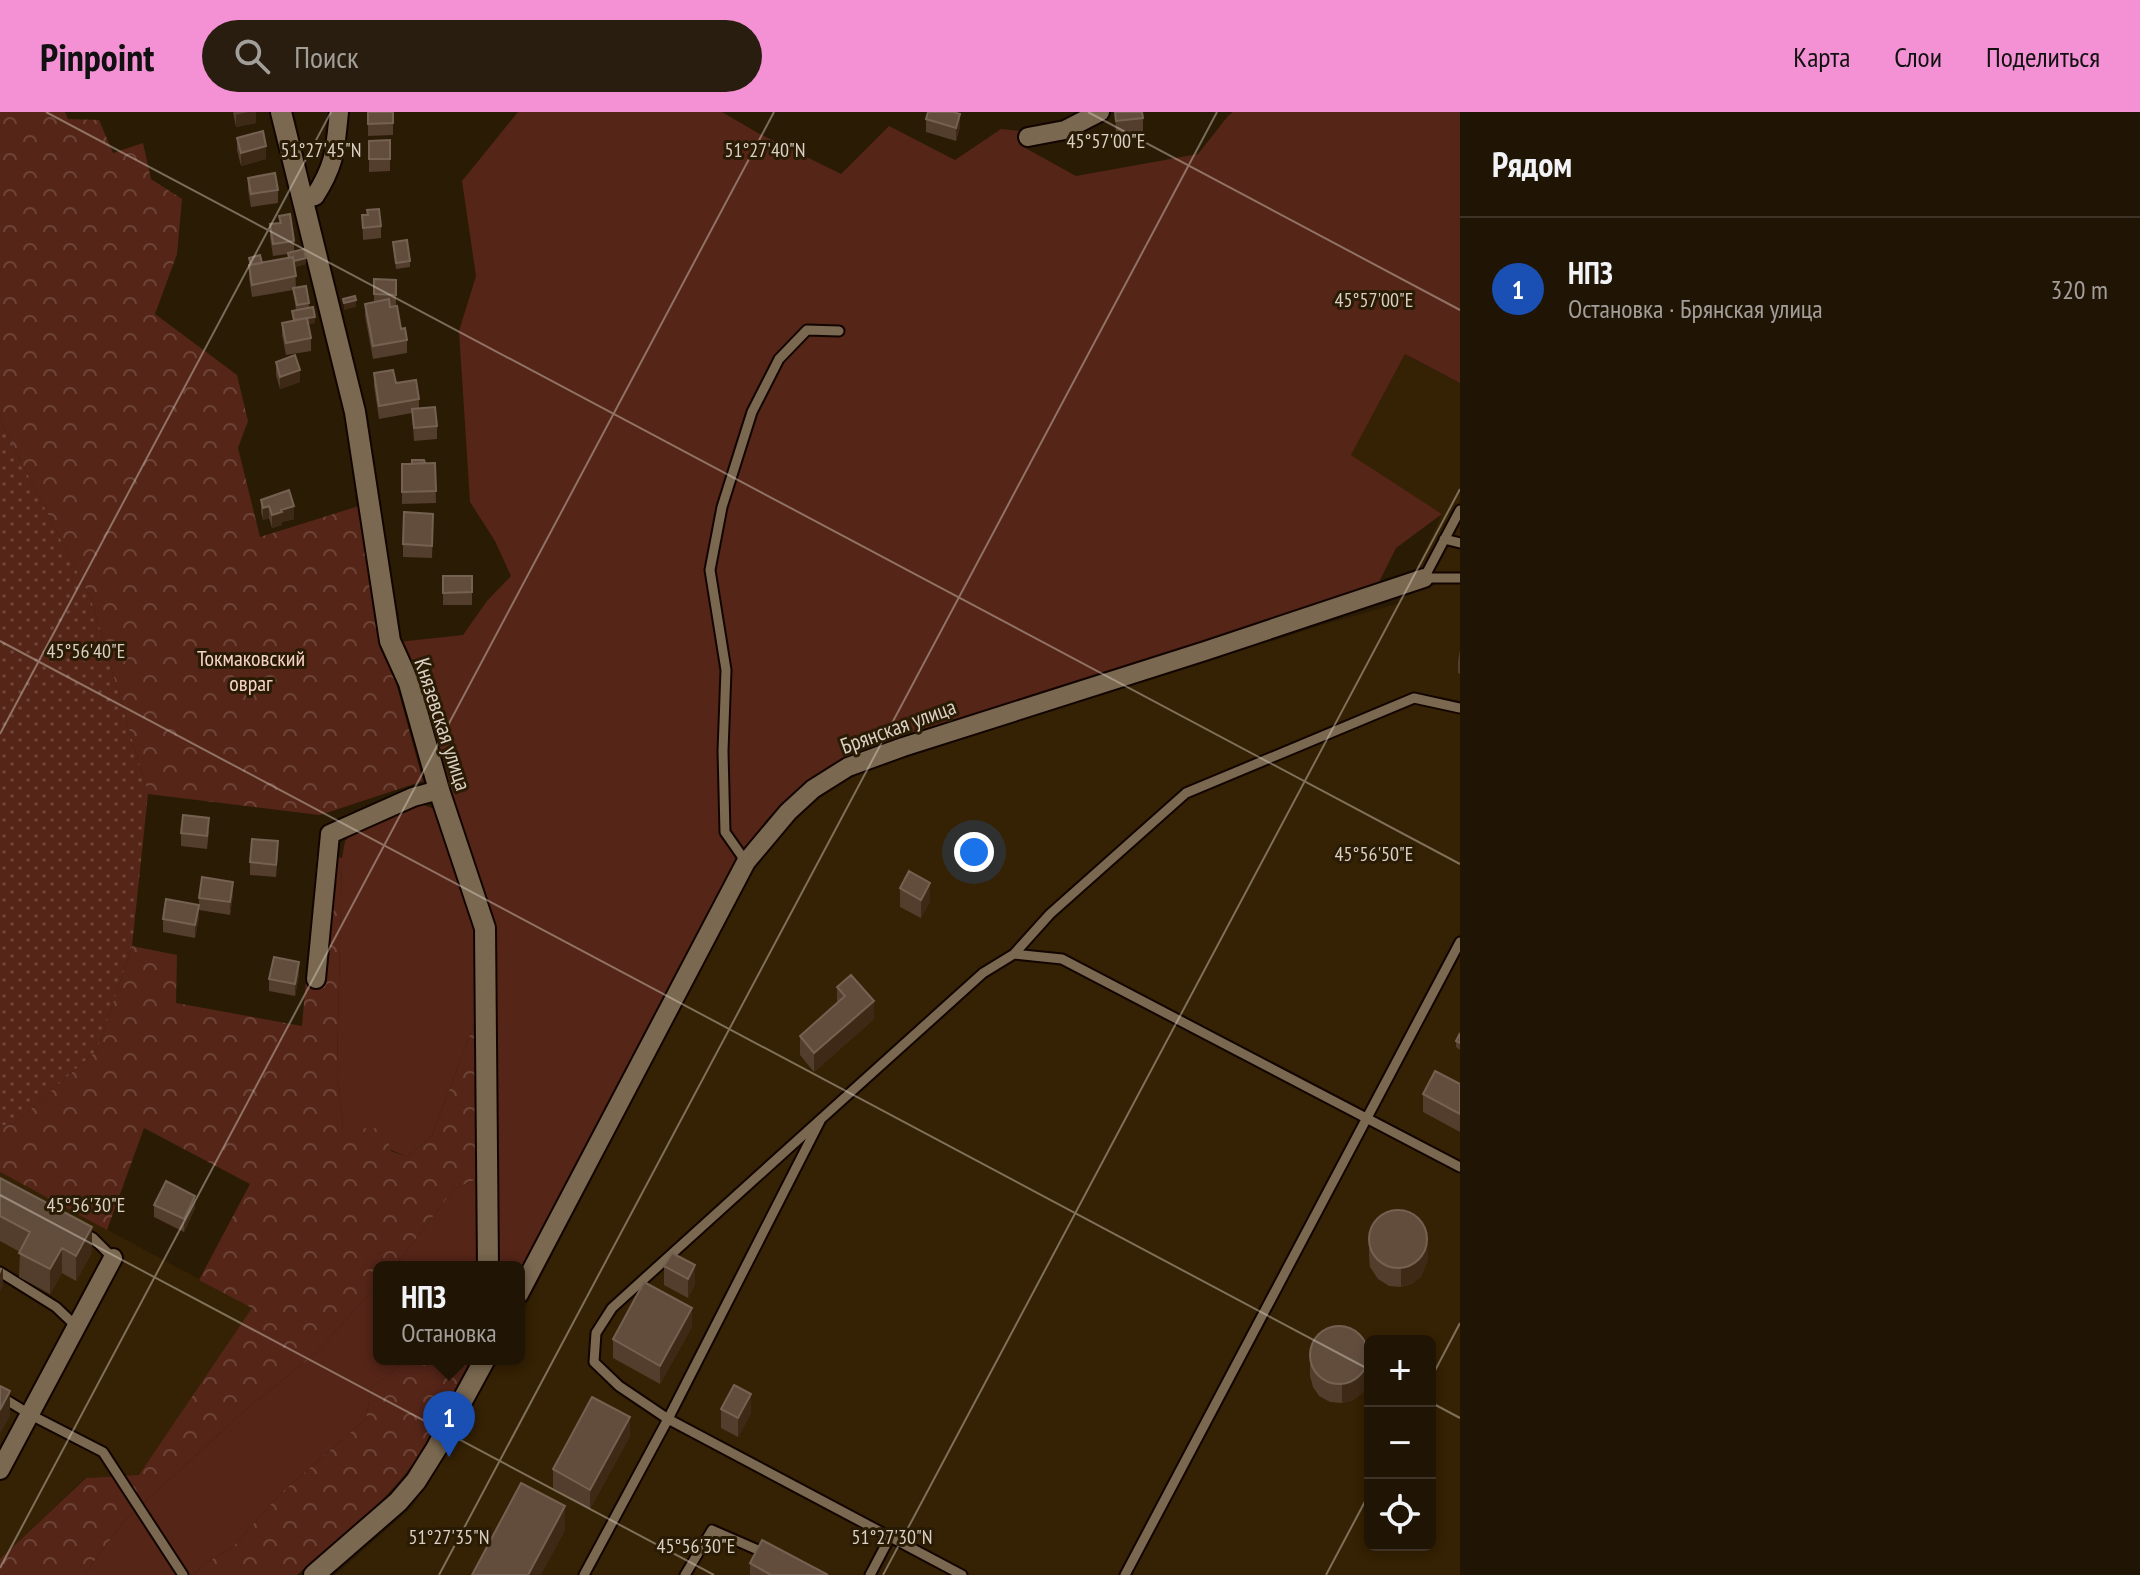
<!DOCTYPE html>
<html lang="ru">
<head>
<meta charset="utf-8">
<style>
	:root { --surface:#201404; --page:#281d0e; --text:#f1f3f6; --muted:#a29e9a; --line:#3d3326; --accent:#f491d4 }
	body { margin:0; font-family:"PT Sans Narrow",sans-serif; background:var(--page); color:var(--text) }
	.controls { position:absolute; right:24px; bottom:24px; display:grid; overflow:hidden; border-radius:12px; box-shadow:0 4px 12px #0003 }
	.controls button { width:72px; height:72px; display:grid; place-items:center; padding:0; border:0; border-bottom:2px solid var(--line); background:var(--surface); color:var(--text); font:40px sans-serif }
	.you { position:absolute; left:974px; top:740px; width:28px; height:28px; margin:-20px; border:6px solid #fff; border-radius:50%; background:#1a73e8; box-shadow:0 0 0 12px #1a73e833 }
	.badge { display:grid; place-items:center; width:52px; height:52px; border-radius:50%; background:var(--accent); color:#fff; font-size:26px; font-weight:700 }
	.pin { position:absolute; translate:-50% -66px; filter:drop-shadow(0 2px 4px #0008) }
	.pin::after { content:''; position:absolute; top:42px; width:28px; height:24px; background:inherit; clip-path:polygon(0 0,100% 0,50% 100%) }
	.popup { position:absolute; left:373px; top:1149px; width:152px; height:104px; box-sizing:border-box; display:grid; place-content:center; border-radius:12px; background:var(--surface); filter:drop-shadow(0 2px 6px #0005); font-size:26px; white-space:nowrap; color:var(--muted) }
	.popup b { font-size:30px; color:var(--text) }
	.popup::after { content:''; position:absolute; left:50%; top:100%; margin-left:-16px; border:16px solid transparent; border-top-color:var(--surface) }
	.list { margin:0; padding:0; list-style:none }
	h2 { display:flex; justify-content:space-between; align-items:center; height:104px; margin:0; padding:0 32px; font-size:34px }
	h2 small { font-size:26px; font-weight:400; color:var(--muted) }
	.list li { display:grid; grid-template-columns:52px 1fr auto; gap:24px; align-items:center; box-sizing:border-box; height:144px; padding:0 32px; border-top:2px solid var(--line) }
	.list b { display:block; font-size:30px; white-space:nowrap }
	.list p { margin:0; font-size:26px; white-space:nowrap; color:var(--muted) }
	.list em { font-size:26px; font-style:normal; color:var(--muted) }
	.icon { flex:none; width:44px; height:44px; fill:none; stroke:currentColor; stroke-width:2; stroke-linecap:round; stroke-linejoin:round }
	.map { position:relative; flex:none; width:1460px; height:1463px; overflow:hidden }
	header { display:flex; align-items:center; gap:48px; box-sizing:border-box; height:112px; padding:0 40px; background:var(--accent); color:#111 }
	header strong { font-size:38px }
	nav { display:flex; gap:44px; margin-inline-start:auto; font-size:28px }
	.search { width:560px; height:72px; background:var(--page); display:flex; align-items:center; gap:20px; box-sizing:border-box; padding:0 28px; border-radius:44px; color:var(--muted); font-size:30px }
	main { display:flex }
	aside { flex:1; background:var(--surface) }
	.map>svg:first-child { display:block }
</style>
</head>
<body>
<header>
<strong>Pinpoint</strong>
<div class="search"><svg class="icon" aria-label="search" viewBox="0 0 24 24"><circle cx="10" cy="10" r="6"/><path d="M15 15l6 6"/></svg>Поиск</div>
<nav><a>Карта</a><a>Слои</a><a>Поделиться</a></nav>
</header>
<main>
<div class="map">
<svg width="1460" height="1463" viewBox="0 0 1460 1463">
	<defs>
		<pattern id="forest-crowns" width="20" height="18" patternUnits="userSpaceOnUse" patternTransform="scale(2)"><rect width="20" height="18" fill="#552518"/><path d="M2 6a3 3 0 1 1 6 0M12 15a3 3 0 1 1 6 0" fill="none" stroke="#6d4438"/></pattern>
		<pattern id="park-dots" width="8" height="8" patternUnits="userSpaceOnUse" patternTransform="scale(2)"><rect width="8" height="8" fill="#552518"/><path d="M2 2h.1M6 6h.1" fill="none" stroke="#6d4438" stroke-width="1.8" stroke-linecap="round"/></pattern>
	</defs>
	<rect width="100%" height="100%" fill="#2a1b05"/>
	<path fill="#352103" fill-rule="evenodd" d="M1405,242L1460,271V1463H335L413,1394L496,1247H519V1207L753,757L771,732L820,683L852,665L898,647L1325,512L1400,491L1442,402L1350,344ZM1370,1229H1430V1433H1370Z
		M0,1060L253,1196L139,1364L85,1366L0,1447Z"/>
	<path fill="#552518" d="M518,0H722L758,21L841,62L889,14L955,48L1001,17L1021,19L1020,33L1076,64L1198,42L1228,4L1233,0H1460V271L1405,242L1351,343L1442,402L1396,436L1376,476L902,625C882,632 861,638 843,647C795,671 761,710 733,754L519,1160V1155H496L492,813L398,530L463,523L487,489L511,464L495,429L470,390L459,219L476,164L462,69Z
		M423,693L435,697L476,818V907L432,1024L407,1045L343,1017L337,955L342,746L345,729L355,719Z
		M477,1067L478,1155H394L454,1077Z
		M379,1171V1247H409L371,1276L366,1307L279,1383L233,1435L204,1452L194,1463H84L123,1410L244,1299L315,1242Z"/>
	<path fill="url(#forest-crowns)" d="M0,0H65L68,7L99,8L113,41L143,31L151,67L182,87L177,142L155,202L237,263L248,309L238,336L260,425L359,394L385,531L423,669L320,703L148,682L91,487L0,308Z
		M317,742L342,746L337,954L343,1017L384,1016L391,1039L407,1045L432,1024L476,907L477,1067L454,1077L394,1155H379V1171L315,1242L244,1299L123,1410L84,1463H0V1447L86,1366L139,1363L252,1196L199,1168L250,1072L144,1016L107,1118L0,1060V1014L15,1011L97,938L132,834L177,843L176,891L302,914Z
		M409,1247H471C451,1285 434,1327 406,1361C376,1399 334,1430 297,1463H194L204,1452L233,1435L279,1383L366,1307L371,1276Z"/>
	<path fill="url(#park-dots)" d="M0,308L91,487L148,682L132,834L97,938L15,1011L0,1014Z"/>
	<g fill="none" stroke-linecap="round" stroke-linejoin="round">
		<defs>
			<path id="service" d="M1460,398L1424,466H1460
				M1444,427L1460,431
				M746,750L725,720L723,639L726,558L710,458L722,395L752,300L779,247L807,218L839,219
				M1014,842L1050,802L1186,681L1414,586L1460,596
				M821,1007L612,1196L596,1221L594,1250L619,1274L668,1307L821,1007L983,861L1014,842L1062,847L1460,1055
				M82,1120L93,1126L113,1146
				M0,1160L56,1195L77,1215
				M0,1284L31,1303L103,1340L183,1463
				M584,1463L668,1307L962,1463
				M685,1463L712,1418L767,1442
				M870,1463L890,1425
				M1125,1463L1460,830"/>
			<path id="minor" d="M1028,25L1065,18L1100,0
				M303,87L315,84C336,51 335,37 339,0
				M316,867L330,722L413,685L439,678
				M519,1182L746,750L788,700L813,677L848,655L903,635L1205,539L1424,466
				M0,1358L113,1146"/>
			<path id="tertiary" d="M281,0L355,300L390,529L409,571L439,678L485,816L488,1155
				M314,1463L398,1390L416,1369L436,1337L485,1247"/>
		</defs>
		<use href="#service" stroke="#120500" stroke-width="13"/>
		<use href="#minor" stroke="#120500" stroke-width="22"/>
		<use href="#tertiary" stroke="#120500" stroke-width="24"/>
		<use href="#service" stroke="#7a6850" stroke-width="9"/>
		<use href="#minor" stroke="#7a6850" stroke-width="18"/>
		<use href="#tertiary" stroke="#7a6850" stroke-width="20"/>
	</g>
	<path fill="#533d2d" d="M233,0H256V11L236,15Z
		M368,0H393V23L368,24Z
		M1115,0L1143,6V19L1116,22Z
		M926,7L960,15L956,29L926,20Z
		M237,26L266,47L241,54L237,38Z
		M390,28V59L369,60V29Z
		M248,66L278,78V91L251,95L248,78Z
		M362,103L381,114V126L363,128Z
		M279,104L294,129V139L306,152L295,155L296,176L309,191V196L315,211L308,212L311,226V239L286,243L282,223V211L293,209L292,199L296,198L293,178L252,185L249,166V146L262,151L288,146V142L273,144L270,125V112L279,111Z
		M393,130L410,149V155L396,157Z
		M374,167L396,168V194L401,217L407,228V241L373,247L365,204V192L374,190Z
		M276,250L300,270L280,277L276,263Z
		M374,261L396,271L419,287V297L437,314V327L414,329L412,301L379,307L374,274Z
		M435,351L436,391L402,392V352Z
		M261,388L294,407L282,410V413L272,416L269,406L263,408L261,400Z
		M433,414L432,446L403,445V432Z
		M443,464H472V493H443Z
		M1460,538V562L1458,561V549Z
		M209,719L207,737L181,734V721Z
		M278,742L276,765L250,763V750Z
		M900,776L930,789L921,806L900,795Z
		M233,782L230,803L199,798V786Z
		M199,805L195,826L163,820V807Z
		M299,863L295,884L269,879V867Z
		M837,875L874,907L814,960L800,943V924L837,891Z
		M1460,921V938L1456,935V929Z
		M1460,972V1020L1423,1000V982Z
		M0,1066L92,1140L76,1169L62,1161L50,1182L19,1165L20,1140L0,1129Z
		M154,1093L195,1096L184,1120L154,1105Z
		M1369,1126L1428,1147L1421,1165L1412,1172L1401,1175L1389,1174L1378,1167L1370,1155L1369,1144Z
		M672,1141L695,1172L688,1186L664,1173V1154Z
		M692,1215L660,1272L613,1246V1227Z
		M1310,1246L1369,1260L1368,1271L1362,1281L1353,1288L1342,1291L1330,1290L1319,1284L1313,1275L1310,1264Z
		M721,1297L751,1301L738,1325L721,1316Z
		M630,1324L590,1397L553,1376V1357Z
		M750,1451L828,1463H750Z"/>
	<path fill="#3d2916" d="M248,0H256V11L236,15V3Z
		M960,2V15L956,29V16Z
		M266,34V47L241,54V41Z
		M306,146V152L290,156V150Z
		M356,188V195L344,198V191Z
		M315,205V211L294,215V209Z
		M300,258V270L280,277V265Z
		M269,394V406L263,408V396Z
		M294,394V407L282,410V413L272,416V403L281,398Z
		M233,770V782L230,803V790Z
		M930,771V789L921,806V788Z
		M199,793V805L195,826V813Z
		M299,850V863L295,884V872Z
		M874,889V907L814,960V941Z
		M195,1084V1096L184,1120V1107Z
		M92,1115V1140L76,1169V1144Z
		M1428,1129V1147L1421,1165L1412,1172L1401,1175V1156Z
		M62,1136V1161L50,1182V1157Z
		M695,1153V1172L688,1186V1167Z
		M3,1155V1174L0,1180V1162Z
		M692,1196V1215L660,1272V1254Z
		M1369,1241L1368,1271L1362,1281L1353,1288L1342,1291V1273Z
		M10,1279V1304L0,1322V1298Z
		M751,1282V1301L738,1325V1306Z
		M630,1305V1324L590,1397V1378Z
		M565,1394V1419L541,1463H528Z"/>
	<path fill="#624d3d" stroke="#746152" stroke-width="2" d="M368,0H393V11L368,12Z
		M928,0H953L960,2L956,16L926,7Z
		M1115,0H1142L1143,6L1116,9Z
		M263,19L266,34L241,41L237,26Z
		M390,28V47H369V29Z
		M275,61L278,78L251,82L248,66Z
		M379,97L381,114L363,116L362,103H368L367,98Z
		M290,102L294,129L273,132L270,112L281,111L279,104Z
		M407,128L410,149L396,151L393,130Z
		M304,137L306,146L294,149L293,145L289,146L288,141Z
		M260,143L262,151L251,153L249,146Z
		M293,145L296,164L252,173L249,153Z
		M374,167L396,168V183L374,182Z
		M306,174L309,191L297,193L293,176Z
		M355,184L356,188L344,191L343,187Z
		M389,187L390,195L397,194L401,217L405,216L407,228L373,234L365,192Z
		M313,195L315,205L294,208L292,199Z
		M307,206L311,226L286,231L282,211Z
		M295,243L300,258L280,265L276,250Z
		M393,258L396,271L416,268L419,287L379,294L374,261Z
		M435,295L437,314L414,316L412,297Z
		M412,348H424L425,351L412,352Z
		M435,351L436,379L402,380V352Z
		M289,378L294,394L281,398L282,400L272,403L269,394L263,396L261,388Z
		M404,400L433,402L432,434L403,432Z
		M443,464H472V480L443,481Z
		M183,703L209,706L207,724L181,721Z
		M252,727L278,729L276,753L250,750Z
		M909,759L930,771L921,788L900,776Z
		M202,765L233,770L230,790L199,786Z
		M166,787L199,793L195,813L163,807Z
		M274,845L299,850L295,872L269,867Z
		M851,863L874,889L814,941L800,924L845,884L837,875Z
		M1460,921V931L1456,929Z
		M1435,959L1460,972V1002L1423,982Z
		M0,1066L92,1115L76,1144L62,1136L50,1157L19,1141L30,1120L0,1104Z
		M166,1069L195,1084L184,1107L154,1093Z
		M1369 1127a29 29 0 1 1 58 0a29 29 0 1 1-58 0Z
		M672,1141L695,1153L688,1167L664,1154Z
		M644,1170L692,1196L660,1254L613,1227Z
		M1310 1243a29 29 0 1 1 58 0a29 29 0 1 1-58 0Z
		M734,1273L751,1282L738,1306L721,1297Z
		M0,1274L10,1279L0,1298Z
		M592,1285L630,1305L590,1378L553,1357Z
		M521,1371L565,1394L528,1463H472Z
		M762,1428L828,1463H771L750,1451Z"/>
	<path fill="none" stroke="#dad0c3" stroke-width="2" stroke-opacity="0.45" d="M46,0L1460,752M1088,0L1460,198M0,529L1370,1258M0,622L331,0M0,1083L714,1463M1430,1268L1460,1211M1430,1290L1460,1306M0,1456L774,0M439,1463L1217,0M883,1463L1460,377M1326,1463L1370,1380"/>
	<g text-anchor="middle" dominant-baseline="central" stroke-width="6" stroke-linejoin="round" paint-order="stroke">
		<g font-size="22" fill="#f6d2c7" stroke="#2a1b05">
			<text x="251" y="546">Токмаковский<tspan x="251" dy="25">овраг</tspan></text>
		</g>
		<g font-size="22" fill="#dad0c3" stroke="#2a1b05">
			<text transform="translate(443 612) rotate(72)">Князевская улица</text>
			<text transform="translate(898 614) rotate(-20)">Брянская улица</text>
		</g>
	</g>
	<g font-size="20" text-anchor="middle" fill="#dad0c3" stroke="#2a1b05" stroke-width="6" stroke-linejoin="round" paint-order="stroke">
		<text x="1106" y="36">45°57'00"E</text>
		<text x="321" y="45">51°27'45"N</text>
		<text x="765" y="45">51°27'40"N</text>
		<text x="1374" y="195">45°57'00"E</text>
		<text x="86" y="546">45°56'40"E</text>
		<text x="1374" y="749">45°56'50"E</text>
		<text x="86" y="1100">45°56'30"E</text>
		<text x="449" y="1432">51°27'35"N</text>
		<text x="892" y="1432">51°27'30"N</text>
		<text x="696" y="1441">45°56'30"E</text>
	</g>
</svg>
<div class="controls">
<button>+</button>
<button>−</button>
<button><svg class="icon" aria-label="locate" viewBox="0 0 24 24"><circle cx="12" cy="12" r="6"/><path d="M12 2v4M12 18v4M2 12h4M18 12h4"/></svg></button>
</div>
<div class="you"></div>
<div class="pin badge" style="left:449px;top:1345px;background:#1a4fb4">1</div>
<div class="popup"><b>НПЗ</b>Остановка</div>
</div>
<aside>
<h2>Рядом<small></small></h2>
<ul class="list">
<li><span class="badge" style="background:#1a4fb4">1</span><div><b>НПЗ</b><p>Остановка · Брянская улица</p></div><em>320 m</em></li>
</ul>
</aside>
</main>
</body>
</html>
